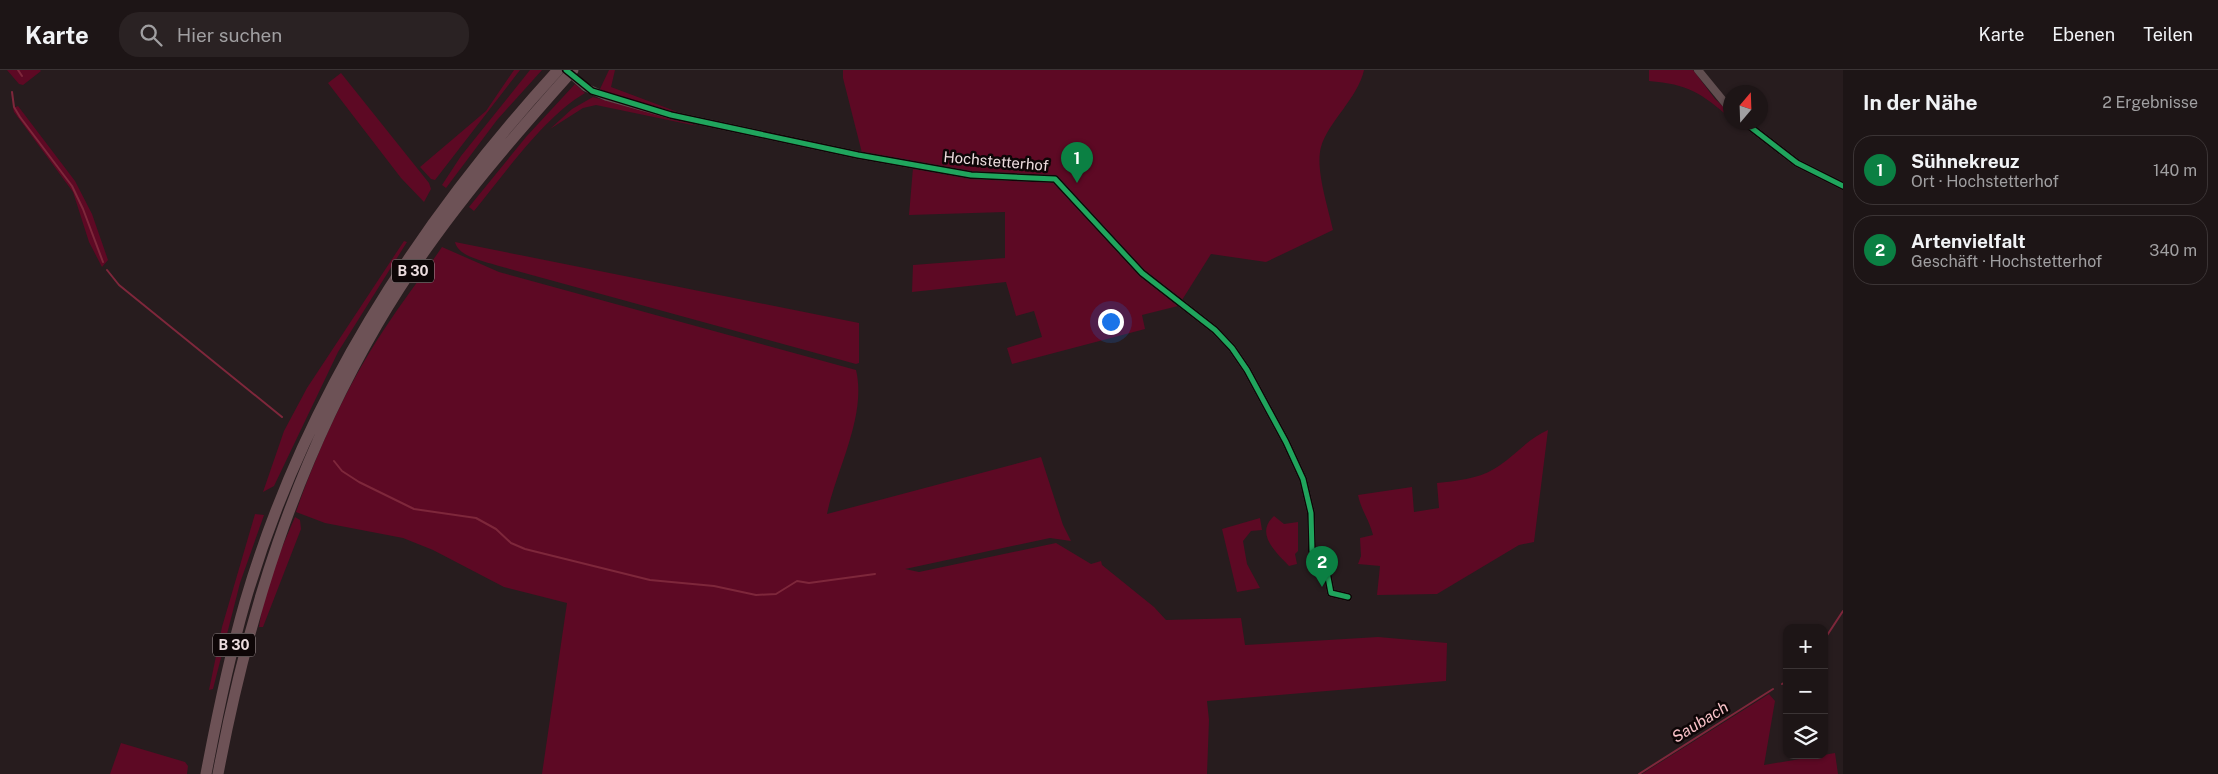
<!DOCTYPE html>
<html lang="de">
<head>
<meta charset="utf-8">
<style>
	:root { --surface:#1d1516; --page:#2a2223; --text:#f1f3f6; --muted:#a09fa1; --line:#3b3435; --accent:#0b8043 }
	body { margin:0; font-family:"Public Sans",sans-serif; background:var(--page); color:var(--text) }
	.controls { position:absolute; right:15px; bottom:15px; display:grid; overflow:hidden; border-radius:10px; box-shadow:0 1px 4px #0004 }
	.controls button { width:45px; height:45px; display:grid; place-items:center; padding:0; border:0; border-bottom:1px solid var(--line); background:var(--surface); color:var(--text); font:25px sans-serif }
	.compass { position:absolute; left:1723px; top:15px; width:45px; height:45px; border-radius:50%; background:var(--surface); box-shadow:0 1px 4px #0004; rotate:19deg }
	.you { position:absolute; left:1110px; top:251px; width:18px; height:18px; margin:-12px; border:4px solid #fff; border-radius:50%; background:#1a73e8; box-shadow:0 0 0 8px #1a73e833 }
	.badge { display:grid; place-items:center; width:32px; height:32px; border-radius:50%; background:var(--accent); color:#fff; font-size:16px; font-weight:700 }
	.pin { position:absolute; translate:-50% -41px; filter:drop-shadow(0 1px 2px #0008) }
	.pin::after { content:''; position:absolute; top:26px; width:18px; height:15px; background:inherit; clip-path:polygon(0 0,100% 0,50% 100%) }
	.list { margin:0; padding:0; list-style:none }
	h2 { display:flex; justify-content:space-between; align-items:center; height:65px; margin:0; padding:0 20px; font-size:21px }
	h2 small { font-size:16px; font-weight:400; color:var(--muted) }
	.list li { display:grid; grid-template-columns:32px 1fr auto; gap:15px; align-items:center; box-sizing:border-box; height:70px; margin:0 10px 10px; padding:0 10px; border:1px solid var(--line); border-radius:20px }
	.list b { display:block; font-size:19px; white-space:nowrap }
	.list p { margin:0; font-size:16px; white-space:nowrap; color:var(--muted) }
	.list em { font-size:16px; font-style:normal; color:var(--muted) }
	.icon { flex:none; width:28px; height:28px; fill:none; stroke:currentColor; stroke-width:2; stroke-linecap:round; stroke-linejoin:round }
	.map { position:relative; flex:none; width:1843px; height:704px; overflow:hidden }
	header { display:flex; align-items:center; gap:30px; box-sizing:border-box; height:70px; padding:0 25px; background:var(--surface); border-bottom:1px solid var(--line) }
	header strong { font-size:24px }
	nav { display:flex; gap:28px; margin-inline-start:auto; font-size:18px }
	.search { width:350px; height:45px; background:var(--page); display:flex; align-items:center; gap:12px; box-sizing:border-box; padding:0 18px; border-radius:20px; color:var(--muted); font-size:19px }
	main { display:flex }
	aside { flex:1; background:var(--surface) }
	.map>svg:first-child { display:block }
</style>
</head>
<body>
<header>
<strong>Karte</strong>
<div class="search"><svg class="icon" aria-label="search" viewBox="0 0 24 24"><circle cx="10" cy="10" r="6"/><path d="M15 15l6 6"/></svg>Hier suchen</div>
<nav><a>Karte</a><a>Ebenen</a><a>Teilen</a></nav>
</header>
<main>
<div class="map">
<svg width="1843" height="704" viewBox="0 0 1843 704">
	<rect width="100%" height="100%" fill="#271c1e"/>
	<path fill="#5d0924" d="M7,0H40L41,1L23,15L19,14Z
		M514,0H520L435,110L431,109L420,97L486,41Z
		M530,0H542L497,50L446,118L442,115L461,86Z
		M609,0H615L611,17L691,47L604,24L600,19Z
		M843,0H1364C1358,28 1328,52 1321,77C1315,99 1328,137 1333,160L1266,192L1211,184L1182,230L1145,201L1057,106L968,102L862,83L843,8Z
		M1649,0H1693L1715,29L1730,43V48C1701,23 1688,14 1649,11Z
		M341,3L429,113L431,119L424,132L401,108L328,13Z
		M575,14L585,23C544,47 505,103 474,141L469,137L526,67Z
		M593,27L687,52L697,56L596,35L583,38L550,59L572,39Z
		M18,36L75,111L92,144L108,190L102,197L89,172L73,122L14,42L13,38Z
		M913,98L1050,110L1059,116L1144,206L1182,235L1142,245L1145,259L1012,294L1007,278L1042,267L1034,241L1016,246L1006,212L912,222L913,195L1005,188V142L909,145Z
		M404,171L407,172L338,282L274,416L263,422L284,361L307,318Z
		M455,172L859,253V293L856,294L499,196C487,192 458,187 455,172Z
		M442,177L499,202L856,300C867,346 836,400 827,444L1041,387L1063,455L1071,471L1050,468L905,499L919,502L1056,473L1091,494L1101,491L1102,495L1154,537L1166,550L1241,548L1245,575L1378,567L1447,573L1446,611L1207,631L1209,650L1207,704H542L567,533L504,517L433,480L403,468L325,453L296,442C317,381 348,314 383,261C402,232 423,205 442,177Z
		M1548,360L1534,472L1519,475L1437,524L1377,525L1380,496L1358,494L1361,486L1360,468L1373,465C1369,449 1361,440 1358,425L1412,417L1414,442L1439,438L1437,413C1456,411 1477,409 1494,399C1514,387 1527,369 1548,360Z
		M255,444L264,445L240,513L213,619L209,620L222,557Z
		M1274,446L1284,454L1298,452V481L1295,484L1297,494L1289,496C1277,483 1254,464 1274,446Z
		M295,447L300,450L301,459L263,557H259C264,519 280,481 295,447Z
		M1260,448L1262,460L1251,461L1243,471L1247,494L1260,518L1237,522L1222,459Z
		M1769,624L1775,631L1764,695L1835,683L1838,704H1642Z
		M121,673L185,692L188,696L187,704H110Z"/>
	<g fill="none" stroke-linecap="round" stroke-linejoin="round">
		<path stroke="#7e273b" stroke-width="2" d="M18,0L22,6
			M12,22L14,37L20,47L72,116L83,139L103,192
			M107,200L119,215L282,347
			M334,391L342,401L359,412L414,439L476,448L496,459L511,473L525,479L650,510L714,516L756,525L776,524L797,511L809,513L875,504
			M1824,570L1843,541
			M1782,614L1787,611
			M1639,704L1773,619"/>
		<path stroke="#614e50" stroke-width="8" d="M1698,0L1730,39
			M585,17L607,27L671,45L858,85L971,105L1055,109L1142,203L1215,260L1232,278L1247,300L1286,372L1303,409L1311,443L1312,481L1327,502L1331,523L1348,527
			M1744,52L1797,93L1843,116"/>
		<path stroke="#6d5256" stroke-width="11" d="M206,704C217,646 229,588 245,532C304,330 417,154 558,0
			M218,704C248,544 295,396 377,255C431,162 502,79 573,0"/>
		<path stroke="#614e50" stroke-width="8" d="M566,0L585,17"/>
		<defs>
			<path id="cycleway" d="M566,0L592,21L671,45L858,85L971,105L1055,109L1142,203L1215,260L1232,278L1247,300L1286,372L1303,409L1311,443L1312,481L1327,502L1331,523L1348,527
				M1744,52L1797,93L1843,116"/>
		</defs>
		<use href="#cycleway" stroke="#0e0607" stroke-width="8"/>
		<use href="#cycleway" stroke="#20a55d" stroke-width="5"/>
	</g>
	<g text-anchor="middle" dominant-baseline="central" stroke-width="5" stroke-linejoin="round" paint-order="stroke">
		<g fill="#0e0607" stroke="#a99c9e" stroke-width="1">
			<rect x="392" y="189.5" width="42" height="23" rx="4"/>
			<rect x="213" y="563.5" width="42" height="23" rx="4"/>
		</g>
		<g font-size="14" font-weight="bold" fill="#ecdcde">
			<text x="413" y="201">B 30</text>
			<text x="234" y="575">B 30</text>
		</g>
		<g font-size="15" fill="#ecdcde" stroke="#0e0607">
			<text transform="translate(996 91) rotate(5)">Hochstetterhof</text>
		</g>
		<g font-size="16" font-style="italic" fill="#f9c2c8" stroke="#0e0607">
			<text transform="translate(1700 652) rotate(-32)">Saubach</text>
		</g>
	</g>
</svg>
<div class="controls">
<button>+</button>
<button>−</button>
<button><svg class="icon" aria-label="layers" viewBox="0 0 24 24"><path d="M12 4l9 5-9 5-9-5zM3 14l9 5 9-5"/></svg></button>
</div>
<svg class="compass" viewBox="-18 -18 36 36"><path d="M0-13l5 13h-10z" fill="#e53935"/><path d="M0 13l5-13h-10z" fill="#a09fa1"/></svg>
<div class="you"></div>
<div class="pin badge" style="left:1077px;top:113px">1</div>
<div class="pin badge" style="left:1322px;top:517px">2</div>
</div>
<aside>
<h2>In der Nähe<small>2 Ergebnisse</small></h2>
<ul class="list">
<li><span class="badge">1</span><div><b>Sühnekreuz</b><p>Ort · Hochstetterhof</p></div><em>140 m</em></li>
<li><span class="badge">2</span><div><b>Artenvielfalt</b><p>Geschäft · Hochstetterhof</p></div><em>340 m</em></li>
</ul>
</aside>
</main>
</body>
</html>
